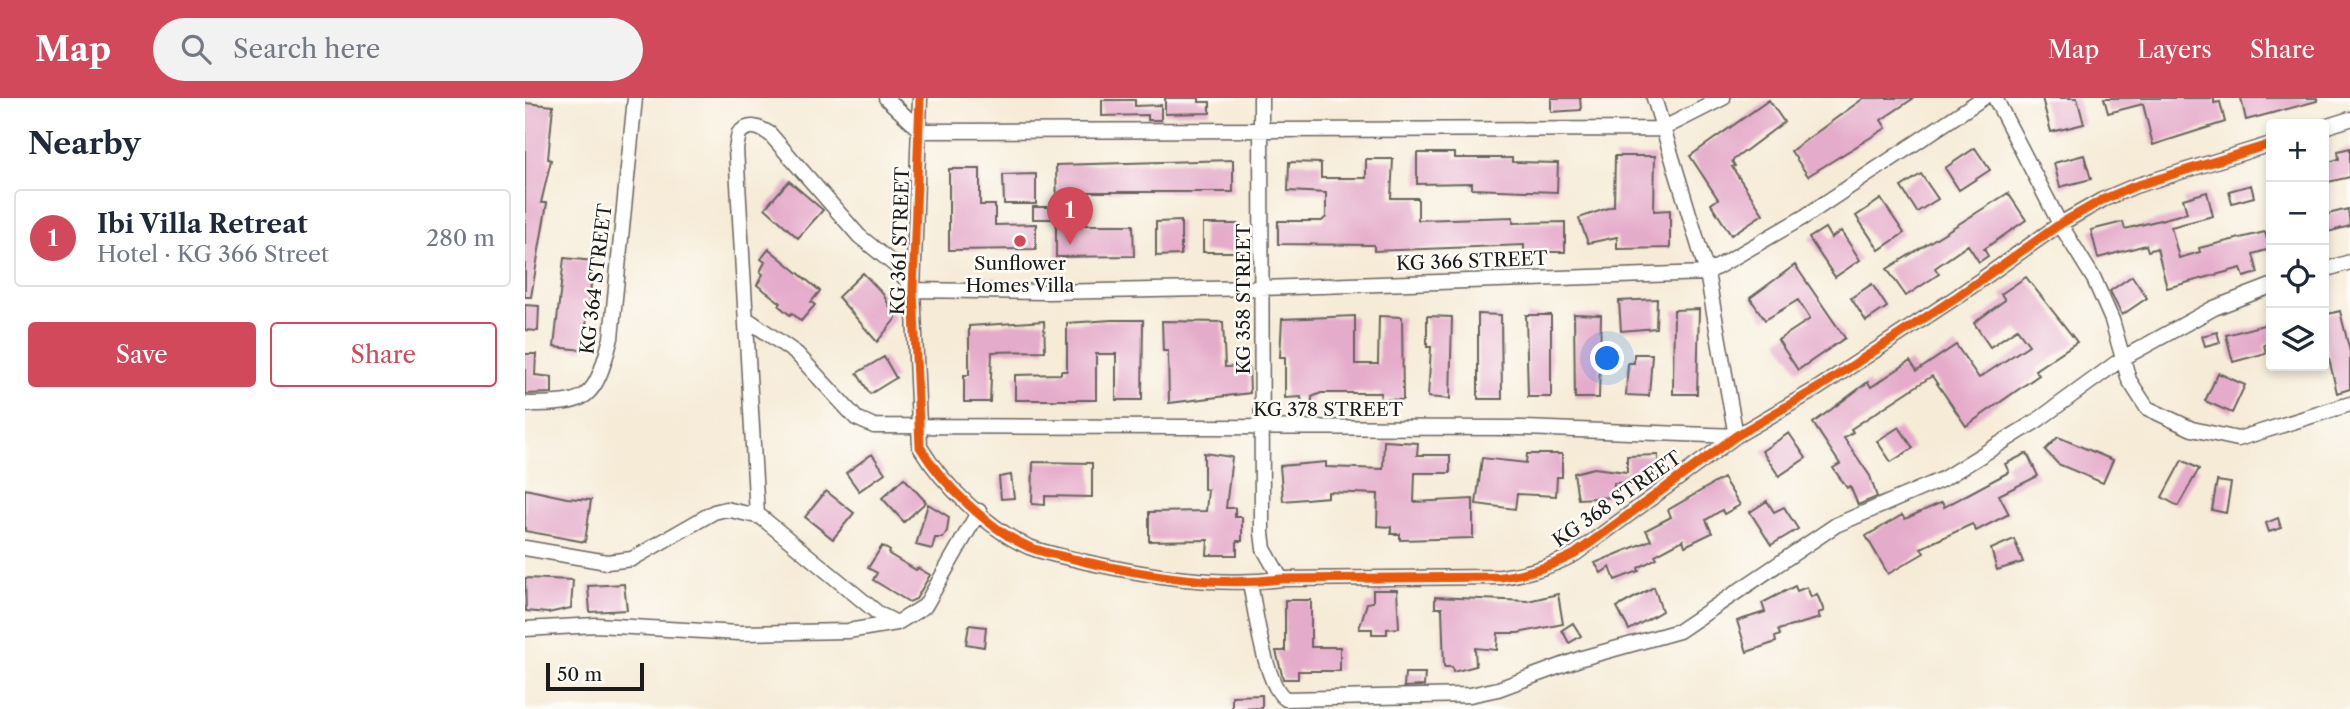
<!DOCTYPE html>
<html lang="en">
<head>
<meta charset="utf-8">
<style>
	:root { --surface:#fff; --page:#f2f2f3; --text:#1f2937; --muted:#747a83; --line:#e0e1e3; --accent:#d1495b }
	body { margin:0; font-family:"Libre Caslon Text",serif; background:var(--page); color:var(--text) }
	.controls { position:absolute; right:21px; top:21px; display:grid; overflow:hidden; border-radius:7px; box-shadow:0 4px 10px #0003 }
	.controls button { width:63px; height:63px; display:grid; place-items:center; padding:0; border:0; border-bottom:2px solid var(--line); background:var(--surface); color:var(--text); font:35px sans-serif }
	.scale { position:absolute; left:21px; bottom:18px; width:98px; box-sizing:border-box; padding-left:7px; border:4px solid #1c1c1c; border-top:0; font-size:19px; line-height:24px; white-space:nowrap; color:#1c1c1c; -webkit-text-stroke:5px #fdfcf7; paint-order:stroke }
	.you { position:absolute; left:1083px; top:261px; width:24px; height:24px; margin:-18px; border:5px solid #fff; border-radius:50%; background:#1a73e8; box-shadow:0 0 0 10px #1a73e833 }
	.badge { display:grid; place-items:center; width:46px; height:46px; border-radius:50%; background:var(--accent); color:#fff; font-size:23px; font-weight:700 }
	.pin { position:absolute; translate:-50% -58px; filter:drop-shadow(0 2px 4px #0008) }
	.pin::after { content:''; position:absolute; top:37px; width:24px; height:21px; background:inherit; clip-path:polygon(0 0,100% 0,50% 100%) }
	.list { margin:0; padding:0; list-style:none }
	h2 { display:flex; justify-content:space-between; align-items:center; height:91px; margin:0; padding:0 28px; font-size:30px }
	h2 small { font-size:23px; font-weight:400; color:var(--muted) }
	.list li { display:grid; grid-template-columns:46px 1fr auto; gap:21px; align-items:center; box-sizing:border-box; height:98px; margin:0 14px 14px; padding:0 14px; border:2px solid var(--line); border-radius:7px }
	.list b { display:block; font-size:26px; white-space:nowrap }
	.list p { margin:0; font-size:23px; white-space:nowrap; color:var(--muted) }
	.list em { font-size:23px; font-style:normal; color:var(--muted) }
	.actions { display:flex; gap:14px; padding:21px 28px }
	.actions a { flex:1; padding:16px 0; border:2px solid var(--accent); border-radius:7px; text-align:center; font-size:24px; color:var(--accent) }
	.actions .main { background:var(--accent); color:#fff }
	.icon { flex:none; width:38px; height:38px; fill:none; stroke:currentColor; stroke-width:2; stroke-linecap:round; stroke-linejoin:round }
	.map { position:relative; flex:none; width:1825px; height:611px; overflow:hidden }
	header { display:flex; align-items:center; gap:42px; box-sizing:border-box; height:98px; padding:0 35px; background:var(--accent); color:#fff }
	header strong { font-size:33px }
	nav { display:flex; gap:38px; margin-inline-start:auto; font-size:24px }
	.search { width:490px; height:63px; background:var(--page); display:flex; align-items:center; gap:18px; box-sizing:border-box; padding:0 24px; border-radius:38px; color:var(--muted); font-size:26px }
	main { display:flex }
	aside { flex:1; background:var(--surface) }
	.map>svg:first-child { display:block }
</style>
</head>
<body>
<header>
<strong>Map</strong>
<div class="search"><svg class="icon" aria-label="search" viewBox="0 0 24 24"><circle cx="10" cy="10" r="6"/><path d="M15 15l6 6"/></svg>Search here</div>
<nav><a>Map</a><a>Layers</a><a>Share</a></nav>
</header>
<main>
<aside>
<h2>Nearby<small></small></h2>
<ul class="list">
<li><span class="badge">1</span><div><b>Ibi Villa Retreat</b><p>Hotel · KG 366 Street</p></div><em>280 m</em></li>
</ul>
<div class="actions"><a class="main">Save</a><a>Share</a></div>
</aside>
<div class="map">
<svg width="1825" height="611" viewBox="0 0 1825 611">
	<rect width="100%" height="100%" fill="#fdfcf7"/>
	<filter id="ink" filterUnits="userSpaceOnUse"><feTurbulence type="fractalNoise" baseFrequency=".0143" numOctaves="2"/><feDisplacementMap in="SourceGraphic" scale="14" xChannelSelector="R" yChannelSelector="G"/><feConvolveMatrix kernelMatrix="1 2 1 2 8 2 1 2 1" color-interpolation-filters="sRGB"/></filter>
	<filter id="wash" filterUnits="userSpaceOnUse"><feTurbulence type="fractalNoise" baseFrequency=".00686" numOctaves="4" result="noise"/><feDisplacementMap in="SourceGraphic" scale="28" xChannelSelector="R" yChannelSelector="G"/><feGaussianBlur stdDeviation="1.57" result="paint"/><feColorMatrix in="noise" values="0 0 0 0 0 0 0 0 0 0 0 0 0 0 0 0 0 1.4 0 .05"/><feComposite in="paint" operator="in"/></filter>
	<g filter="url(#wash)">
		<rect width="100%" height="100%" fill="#f6ebd7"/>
		<g id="blocks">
			<path fill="#e5abca" d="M640,0H674V4H685V15L640,16Z
				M1026,0H1055L1056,12L1026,14Z
				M1339,0H1389L1356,22L1361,30L1283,78L1266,53Z
				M1517,0H1552L1559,26L1526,34Z
				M1579,0H1689V5L1695,4L1700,24L1628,47L1618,6L1583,15Z
				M1716,0H1792V3L1721,22Z
				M577,2H610V8L636,7V22H623V17L577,18Z
				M1244,2L1259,24L1207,63L1210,68L1207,69L1238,116L1206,137L1186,106L1193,101L1165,58Z
				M0,5L28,8L23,61L26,62L16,105H22L6,199H0Z
				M1450,50L1465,72L1434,92L1420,70Z
				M1825,50V79L1799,85V65L1814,61L1813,53Z
				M892,55H930V60H987V64L1033,65L1032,94L947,91V85L892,86Z
				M1559,57L1566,81L1535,89L1529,65Z
				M1090,58H1130L1129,113L1145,112V150L1092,151V139L1063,145L1054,120L1089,108Z
				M841,61H868L866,100H893V122L988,119V125L1040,124V154H999V147L849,153V147L753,146V123H797L801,119V95L763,93L764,64L796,65V80H841Z
				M708,62V94H564V105H560V127H608L609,158L531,159V121H508V109H532L531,67Z
				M424,71H455V107H470V127L511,126V151L424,152Z
				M511,76V106H479L478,77Z
				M1396,76L1413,101L1392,114L1376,89Z
				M264,83L298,112L273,140L240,110Z
				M1726,87L1729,99L1707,105L1704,93Z
				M1682,94L1688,118L1646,129L1654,160L1675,154L1674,150L1740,134L1745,151L1728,156L1733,175L1719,179L1716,170L1642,190L1632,150L1623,153L1621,147L1573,160L1566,132L1598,124L1600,131L1662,115L1658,101Z
				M1483,95L1501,122L1459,151L1463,158L1454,164L1443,147L1410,170L1414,176L1381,198L1362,171Z
				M1356,101L1379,135L1354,152L1331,118Z
				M1823,111L1825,128L1799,135V117Z
				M656,123V157L631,158V124Z
				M678,126H712V154H678Z
				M1300,130L1306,140L1316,133L1335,162L1310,179L1284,140Z
				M244,151L295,193L286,204L290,207L276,223L267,215L265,217L254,208L256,205L232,187L238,176L235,174L240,164L236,161Z
				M39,160L69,163L58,252L29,249Z
				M1270,167L1320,240L1273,272L1253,242L1285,221L1273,202L1240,222L1225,200Z
				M338,175L358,196L371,220L352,244L313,199Z
				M1607,178L1622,200L1597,217L1585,193Z
				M1501,179L1552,244L1510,272L1514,277L1441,328L1407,278L1326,331L1328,334L1319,340L1345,378L1352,399L1333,407L1325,388L1322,390L1308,370L1315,366L1288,325L1343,284L1346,289L1385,263L1392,273L1431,247L1454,280L1504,247L1492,231L1465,249L1449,225L1480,202L1476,196Z
				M1347,186L1362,209L1341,223L1326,200Z
				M1132,201L1131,230L1096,233L1094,203Z
				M0,207L14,208L13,233L0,232Z
				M1174,211L1172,296H1148L1149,212Z
				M1815,213L1825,254V291L1812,295L1799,239V217Z
				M953,216L976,217L977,301H953Z
				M1049,216L1076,217L1074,300H1050Z
				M1001,217H1026V299H1003Z
				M830,218V266H853L854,218L877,219L878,302L855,301L856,295H796L787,299V305L777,306L776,299L760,300V259H755L757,221Z
				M902,218L927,219L925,301L903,299L906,249H902Z
				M587,222H618L617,302H591V256H571V302H490V277L536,276V273H542V225Z
				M519,223L520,253L467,254L465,304H439V277H444V228Z
				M637,223L698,224L700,269L724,268L725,295L644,305L643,253H638Z
				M1746,225V245L1739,247L1741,255L1708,264L1701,237Z
				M1692,234L1695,244L1680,248L1677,238Z
				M0,256H11L10,277L27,279V295L0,296Z
				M1109,256H1127L1124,298L1101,297L1103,265H1109Z
				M359,259L371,280L345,296L332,275Z
				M1693,275L1720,287L1707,315L1680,303Z
				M1374,329L1388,350L1366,364L1352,343Z
				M1264,335L1281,360L1254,378L1237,353Z
				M1533,339L1588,362L1578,385L1533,366L1520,352Z
				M859,343L893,345L892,357H925V375H890L889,404L948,401V440L875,442V436H866V429L852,428L853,396L803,394V399L758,403L755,368L801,364V369L858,371Z
				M679,355L707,359L701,410H710V419H717V443H712V457H682L683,442L624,443V414L681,413L683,392L679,391Z
				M1502,355L1513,378L1474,397L1484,416L1451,433L1447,426L1396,450L1399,455L1363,476L1341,438L1377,417L1380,421L1417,404L1419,409L1484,374L1480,366Z
				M347,356L360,375L334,393L321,375Z
				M1002,356H1037V379H1032L1031,398L992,396L990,411L951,406L957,360L1001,365Z
				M1133,357L1134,383L1089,385V399L1053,401L1049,375L1069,370L1102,374V358Z
				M1657,362L1674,371L1653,408L1637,399Z
				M508,364L567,365V399L520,398V407L507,406Z
				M486,377L489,400L476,401L474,379Z
				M379,380L401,404L379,424L357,400Z
				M1198,380L1215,407L1199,416L1197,412L1181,422L1187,435L1160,448L1158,442L1130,457L1132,460L1113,470L1114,473L1090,482L1085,469L1076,475L1070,465L1126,442L1121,432L1146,419L1143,412Z
				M1692,383L1706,385L1701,415L1687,412Z
				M0,391L42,400L66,402L60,444L0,433Z
				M301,393L329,415L308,441L280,419Z
				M1242,403L1249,414L1259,409L1273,431L1246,447L1225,414Z
				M403,406L424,419L422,433L418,440H410L407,451L391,447Z
				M1753,420L1756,430L1744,434L1741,425Z
				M1489,441L1498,464L1472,472L1466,451Z
				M357,448L365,453L364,456L391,472L393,470L405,477L391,501L384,504L348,482L352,475L343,470Z
				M0,480L48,482L46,510L23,515L1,513Z
				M99,486L102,512L65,514L63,488Z
				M1270,488L1272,493L1282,489L1286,499L1292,496L1299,513L1293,515L1295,520L1253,532L1255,537L1250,539L1251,544L1222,554L1212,523L1240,514L1237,505Z
				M1129,489L1137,513L1104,532L1092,509Z
				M848,492H872L874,530L862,531V536H847V531H834L842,505L848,504Z
				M1033,496L1038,526L993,535H973L972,552L950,550L951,568L928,574L927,569H919L917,510H910V499L1003,503Z
				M760,502H786V549H815V573H773V581H758L751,553H760Z
				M1048,525L1056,538L1044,545L1037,532Z
				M444,527L461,529L459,549L441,546Z
				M880,575H900L899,588L879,589Z
				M737,597V610L707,611V598Z"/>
		</g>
	</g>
	<g filter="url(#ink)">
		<use href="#blocks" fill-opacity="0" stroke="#68645d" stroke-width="2"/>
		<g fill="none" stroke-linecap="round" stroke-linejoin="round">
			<defs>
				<path id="minor" d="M361,0L396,33L1137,31L1198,0
					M395,0L388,192L395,349C417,386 465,432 504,449C522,456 542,459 561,464C625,478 691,489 756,481L976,479C1004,475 1025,469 1050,456L1211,338L1293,290L1433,198L1535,126L1577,102L1610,88L1746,46
					M736,0L737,435L739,451L756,481
					M1470,0L1535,126L1569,181L1587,222L1604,282L1622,310L1667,331L1713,341L1825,306
					M1799,29L1825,21
					M1799,172L1825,164
					M222,221L272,256L331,320L349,328L999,330L1211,338L1182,175L1129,0
					M0,306C64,306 69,303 86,240L110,0
					M232,417L211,51L214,35C225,25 234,29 245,36L334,138L371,168L388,192L522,194L734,190L1182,175L1279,119L1458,0
					M0,450L82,464L107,461L189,414L201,411L236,419L354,516L372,525L400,508L454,413
					M725,485C730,510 740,589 761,601L945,597L973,591L1057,560L1154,533L1311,427L1418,381L1513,322L1598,260L1689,210L1746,188
					M0,531L71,527L214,535L323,533L372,525"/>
			</defs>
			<use href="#minor" stroke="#68645d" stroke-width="17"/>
			<use href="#minor" stroke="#fff" stroke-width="14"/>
			<defs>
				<path id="cycleway" d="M395,0L388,192L395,349C417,386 465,432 504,449C522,456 542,459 561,464C625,478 691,489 756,481L976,479C1004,475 1025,469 1050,456L1211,338L1293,290L1433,198L1535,126L1577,102L1610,88L1746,46"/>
			</defs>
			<use href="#cycleway" stroke="#fdfcf7" stroke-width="13"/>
			<use href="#cycleway" stroke="#e8590c" stroke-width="9"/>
		</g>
	</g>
	<circle fill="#d1495b" stroke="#fdfcf7" stroke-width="2.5" cx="495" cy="143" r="7"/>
	<g text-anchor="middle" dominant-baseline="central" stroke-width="5" stroke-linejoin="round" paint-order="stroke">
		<g font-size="19" fill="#1c1c1c" stroke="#fdfcf7">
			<text transform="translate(375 143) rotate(-88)">KG 361 STREET</text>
			<text transform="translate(947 163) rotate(-2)">KG 366 STREET</text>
			<text transform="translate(71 181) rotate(-83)">KG 364 STREET</text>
			<text transform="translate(718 201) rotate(-90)">KG 358 STREET</text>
			<text x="803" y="311">KG 378 STREET</text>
			<text transform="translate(1092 401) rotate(-35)">KG 368 STREET</text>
		</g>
		<g font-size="19" fill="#1c1c1c" stroke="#fdfcf7">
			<text x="495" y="165">Sunflower<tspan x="495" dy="22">Homes Villa</tspan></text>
		</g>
	</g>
</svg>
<div class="controls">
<button>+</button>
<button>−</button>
<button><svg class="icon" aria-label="locate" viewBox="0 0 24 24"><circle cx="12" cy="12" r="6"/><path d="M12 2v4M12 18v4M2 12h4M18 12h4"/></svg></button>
<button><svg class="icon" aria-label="layers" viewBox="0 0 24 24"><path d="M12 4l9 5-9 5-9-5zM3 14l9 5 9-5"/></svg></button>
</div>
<div class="scale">50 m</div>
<div class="you"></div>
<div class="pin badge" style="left:545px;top:147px">1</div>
</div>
</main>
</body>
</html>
